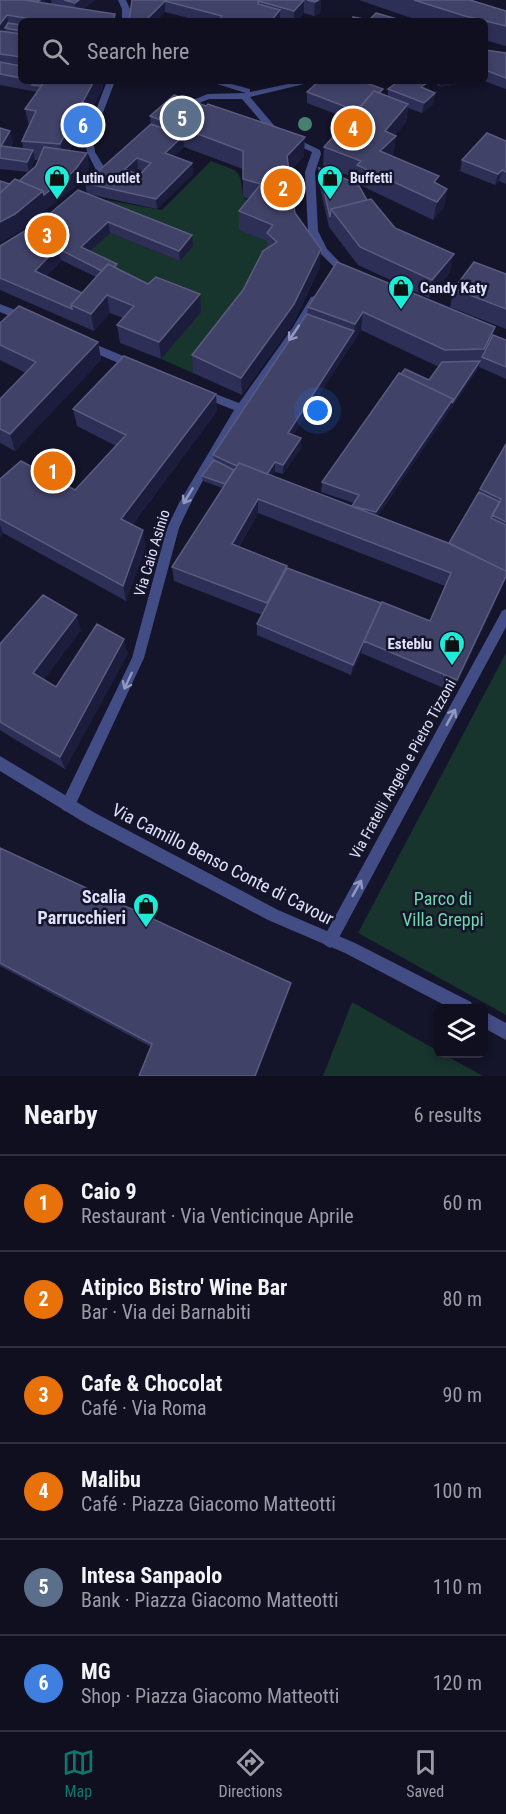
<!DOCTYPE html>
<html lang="en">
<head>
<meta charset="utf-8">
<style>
	:root { --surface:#0f0f20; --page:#181829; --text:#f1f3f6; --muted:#9b9ca5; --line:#2f2f3e; --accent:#0f766e }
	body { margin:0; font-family:"Roboto Condensed",sans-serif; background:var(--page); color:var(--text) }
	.controls { position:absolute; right:18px; bottom:18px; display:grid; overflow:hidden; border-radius:9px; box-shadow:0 3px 9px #0003 }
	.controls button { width:54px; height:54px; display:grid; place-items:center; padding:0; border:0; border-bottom:2px solid var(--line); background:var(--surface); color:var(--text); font:30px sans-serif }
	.you { position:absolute; left:318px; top:411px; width:21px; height:21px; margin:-15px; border:4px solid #fff; border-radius:50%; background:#1a73e8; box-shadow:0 0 0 9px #1a73e833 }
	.badge { display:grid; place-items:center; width:39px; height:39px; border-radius:50%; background:var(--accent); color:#fff; font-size:20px; font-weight:700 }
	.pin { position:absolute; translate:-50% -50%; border:3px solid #fff; box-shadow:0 2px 6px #0006 }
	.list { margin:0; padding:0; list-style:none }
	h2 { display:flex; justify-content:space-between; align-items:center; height:78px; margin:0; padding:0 24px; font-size:26px }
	h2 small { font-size:20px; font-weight:400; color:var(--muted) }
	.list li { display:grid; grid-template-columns:39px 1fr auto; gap:18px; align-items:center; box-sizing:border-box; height:96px; padding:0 24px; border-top:2px solid var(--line) }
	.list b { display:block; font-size:22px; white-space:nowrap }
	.list p { margin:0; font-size:20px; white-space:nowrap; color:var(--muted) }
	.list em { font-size:20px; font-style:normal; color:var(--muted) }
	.icon { flex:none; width:33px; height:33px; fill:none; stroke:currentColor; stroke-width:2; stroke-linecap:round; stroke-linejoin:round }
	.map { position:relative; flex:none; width:506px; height:1076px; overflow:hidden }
	.search { position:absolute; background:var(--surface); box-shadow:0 3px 9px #0003; left:18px; right:18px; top:18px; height:66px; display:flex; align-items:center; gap:15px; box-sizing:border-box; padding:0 21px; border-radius:9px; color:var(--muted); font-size:22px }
	.sheet { height:654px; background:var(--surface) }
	nav { display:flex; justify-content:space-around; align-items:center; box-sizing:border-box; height:84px; border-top:2px solid var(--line); background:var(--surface); font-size:16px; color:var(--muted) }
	nav a { display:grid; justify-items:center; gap:3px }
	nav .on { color:var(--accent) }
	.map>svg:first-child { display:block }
</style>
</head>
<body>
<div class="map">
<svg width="506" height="1076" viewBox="0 0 506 1076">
	<rect width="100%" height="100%" fill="#14142a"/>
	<path fill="#17342d" d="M211,161C238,172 241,167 243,197L256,208L272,243L243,308L193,373L161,359L201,312L83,257L110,233L180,261L90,197L162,210Z
		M506,653V1015L358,933Z
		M352,1002L438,1051V1054H443L483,1076H323Z"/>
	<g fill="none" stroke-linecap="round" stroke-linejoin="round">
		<path fill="#434d85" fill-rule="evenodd" d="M118,0H126L130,9V21H122V9Z
			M107,81H115L93,139L95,152L106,170L100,181L97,182L92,179L96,170L87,152L85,139Z
			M207,81H220L250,89V92L302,81H317L250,97L278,130L320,150L321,154L315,172L318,231L327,249L351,274V278H345L320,253L308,231L305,172L312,152L272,134L242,99H209L183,110H177V106L208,94L246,93Z
			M315,296L320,299C297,338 270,373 245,411C221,448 197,488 179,528L144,658L73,810L68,812L63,810L61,805L63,800L132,658L167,528L179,503L234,410L196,395L195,392L200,388L239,403L293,327L311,297Z
			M0,304L28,315L29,318L24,322L0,312Z
			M87,341L138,362L139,365L134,369L130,368L83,348L82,345L83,342Z
			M506,609V627L335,945L330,948L325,945L322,940L325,935L502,611Z"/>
		<path fill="#434d85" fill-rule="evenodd" d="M0,756L95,813L278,910L355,943L471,1002L473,1008H450L345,953L268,920L85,823L0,771Z
			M484,1011L506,1023V1040L484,1028Z"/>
	</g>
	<circle fill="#478070" cx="305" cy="124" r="7"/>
	<path fill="#2e2f56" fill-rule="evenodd" d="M0,0H44L45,4L52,5L51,0H95L83,9L115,14V21H21V81H102L103,88L69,151L87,153L89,167L78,184L19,232L10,184L19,181L28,172L0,169V128L13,142L10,147L23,148L22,141L29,126L25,109L37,92L0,85ZM35,160H38L36,166L30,170Z
		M132,0H321L320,13L314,16L304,13L297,21H200L165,12Z
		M359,0H470L506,11V46L485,40V21H420Z
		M485,50L506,53V89L484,81Z
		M435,81H476L439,87Z
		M388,89H426L435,93L433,104L422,113L408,108L406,122L395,135L396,136L393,154L391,156L437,184L447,189L444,207L433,220L358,184L367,200L395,228L450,272L429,298L358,265L329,227L318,179L319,168L355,183L356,178L323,166L324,147L349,119L307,103V92L382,94L388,96Z
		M150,116L304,156L289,172L295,213L320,267L294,322L242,395L193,373L192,355L243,290L267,249V241L239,230V211L249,199L243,197V169L184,147L174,156L192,163L193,174L157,209L88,194L193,246L180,261L110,233L90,251L117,264L118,269L201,312L161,359L120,343L117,325L123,318L110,313L94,331L0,290V246L29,231L87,194L85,183L151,124ZM138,169L143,171L139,175L134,173ZM61,260L96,277L82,293L46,276L61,261Z
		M506,141V184L499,181L495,185L460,171L462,160Z
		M337,262L493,335L506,340V379L479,367L378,516L449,543L506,444V579L453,692L361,653L351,675L257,635V624L262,615L174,581L172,567L222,488L203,481L202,476L214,460L213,455L307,314L308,307ZM361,330L439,367L429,380L322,482L321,492L354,503L352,506L272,476L275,472L283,474L301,448L293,435ZM258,513L445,586L430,621L287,568L239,547Z
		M506,274V329L450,307L454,289Z
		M0,323L98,342L101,360L15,451L0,443V399L26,373L0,360Z
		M73,409L217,411L132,525L146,546L126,601L3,533L0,537V479L75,490L116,446L77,426Z
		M81,630L44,679L56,687L128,653L65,769L11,737L0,730V644Z
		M0,848L290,989L151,1047L0,966Z"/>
	<path fill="#1c1c3d" d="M40,0H44L45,4L30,7Z
		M79,0H95L76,14L75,3Z
		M304,0V13L297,21H294V11Z
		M319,0H321L320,13L314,16L315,2Z
		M165,1V12L157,21H145Z
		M280,10V21H271Z
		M7,15L9,29L5,28L6,34L0,42V24Z
		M94,81H102L103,88L63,162L60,144Z
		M254,81H266L254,83Z
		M440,81H476L439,87Z
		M435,93L433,104L422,113L424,103Z
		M408,104L406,122L389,142L396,136L393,154L377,169L380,151L385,131Z
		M10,131L13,142L3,156L1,146Z
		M183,136L184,147L166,164L165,153Z
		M305,137L304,156L287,174V156Z
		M33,150L35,160L29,173L27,162Z
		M87,153L89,167L78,184L19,232L0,243V222Z
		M137,158L138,169L126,180L125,169Z
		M192,163L193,174L157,209L156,199Z
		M502,170L499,181L495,185L498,174Z
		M447,189L444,207L433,220L437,202Z
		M108,222L110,233L83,257L81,247Z
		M192,235L193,246L180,261L179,251Z
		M58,247L61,261L38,285L35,271Z
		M321,249L320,267L294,322L242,395L241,378Z
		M454,254L450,272L429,298L432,280Z
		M200,294L201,312L161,359L159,342Z
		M107,295L110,313L94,331L91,314Z
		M363,312L361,330L353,342L355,324Z
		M495,327L490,345L482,357L484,349Z
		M354,331L353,342L288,443V433Z
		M98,342L101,360L15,451L10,434Z
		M480,361L479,367L451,409L452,403Z
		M216,394L217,411L124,535L121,519Z
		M453,399L451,409L374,522L376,512Z
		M301,438V448L283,474V465Z
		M275,462V472L263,488L264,479Z
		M258,499V513L232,558V544Z
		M0,525L3,533L0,537Z
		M143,530L146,546L126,601L123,586Z
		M506,576V579L453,692L457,680Z
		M77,615L81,630L39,686L33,673Z
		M124,639L128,653L65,769L60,757Z
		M364,642L361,653L351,675L353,665Z
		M291,983L290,989L256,1076H255Z"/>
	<path fill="#414268" stroke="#5a5b7f" stroke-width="1.5" fill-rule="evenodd" d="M0,0H24L115,14L113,21H44L7,15L0,24Z
		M24,0H40L37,2Z
		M64,0H79L75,3Z
		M132,0H259L258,4L280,10L271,21H218L222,16L165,1L145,21H129Z
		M259,0H304L294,11L258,1Z
		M307,0H319L315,2Z
		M414,0H470L506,11V26L465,16Z
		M376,13L404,21H353V17L369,20Z
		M8,23L21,25V31L5,28Z
		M0,31L21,34V57L0,54Z
		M485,50L506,53V78L485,70Z
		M0,62L21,66V78L0,74Z
		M35,81H45L41,86L32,85Z
		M45,81H94L60,144L22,141L36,111L25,109Z
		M319,81H361L383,89L379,93L374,91L357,111L307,92Z
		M399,81H423L427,83L421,87L435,93L424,103L388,89Z
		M374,91L408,104L385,131L396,136L380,151L439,176L434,182L447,189L437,202L357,165L361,161L324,147Z
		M174,95L206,106L208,104L305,137L287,156L292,193L295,213L321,249L294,304L241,378L192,355L243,290L263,251L277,242L267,233L273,225L239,211L261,184L243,179V151L150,116Z
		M151,124L183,136L165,153L192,163L156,199L85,183ZM137,158L151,163L139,175L125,169Z
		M0,128L10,131L1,146L33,150L27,162L0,158Z
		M487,133L506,141V172L502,170L498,174L462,160Z
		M44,147L87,153L75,170L44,195L43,191L19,181L36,166Z
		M319,168L358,184L367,200L331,209L330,217Z
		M15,179L43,191L15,214L0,222V193Z
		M0,181L10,184L0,193Z
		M78,190L192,235L179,251L108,222L81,247L117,264L114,267L108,264L102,271L59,249L58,247L29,231Z
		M371,199L395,228L454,254L432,280L360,247L331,209Z
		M26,230L58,247L35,271L82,293L71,305L72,309L0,278V246Z
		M337,262L495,327L484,349L445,350L363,312L355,324L308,307Z
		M474,262L506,274V309L454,289Z
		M108,264L148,284L156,277L200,294L159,342L117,325L134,306L107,295L91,314L71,305Z
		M19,306L98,342L10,434L0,429V399L36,362L0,345V323Z
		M307,314L354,331L288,433L301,438L283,465L275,462L267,474L239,463L237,466L213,455Z
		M493,335L506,340V367L482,357Z
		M124,356L216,394L121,519L143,530L123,586L0,519V479L21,461L75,490L126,435L73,409Z
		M480,361L452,403L453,399L401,374L405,369L429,380L442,362Z
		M399,373L453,399L376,512L352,506L359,495L322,482Z
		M506,444V522L492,515L501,499L480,489Z
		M214,460L234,470L225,484L202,476Z
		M239,463L448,543L506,571V576L457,680L364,641L382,602L430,621L451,573L258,499L232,544L287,566L267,603L172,567Z
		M479,492L500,502L491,518L506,525V571L449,543Z
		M287,568L381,603L353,665L257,624Z
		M43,595L77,615L33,673L56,687L97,624L124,639L60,757L0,722V644Z
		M0,848L291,983L255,1076H139L152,1044L0,963Z"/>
	<defs><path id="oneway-shaft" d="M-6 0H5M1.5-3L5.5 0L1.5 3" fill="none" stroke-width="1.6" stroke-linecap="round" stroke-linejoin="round" transform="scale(1.5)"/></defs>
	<g stroke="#9298c0">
		<use href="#oneway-shaft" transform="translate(294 333) rotate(124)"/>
		<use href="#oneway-shaft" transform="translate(188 496) rotate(121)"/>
		<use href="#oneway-shaft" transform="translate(128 681) rotate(115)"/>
		<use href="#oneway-shaft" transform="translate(451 717) rotate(-61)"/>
		<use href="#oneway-shaft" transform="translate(357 888) rotate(-61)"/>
	</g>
	<defs>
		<symbol id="shop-pin" viewBox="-11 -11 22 30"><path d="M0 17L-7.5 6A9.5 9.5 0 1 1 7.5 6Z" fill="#1cecd8" stroke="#14142a"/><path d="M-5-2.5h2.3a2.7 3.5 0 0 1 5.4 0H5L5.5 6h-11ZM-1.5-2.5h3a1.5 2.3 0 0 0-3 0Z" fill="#111"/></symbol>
	</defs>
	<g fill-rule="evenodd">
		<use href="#shop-pin" x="42" y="163" width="30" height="40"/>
		<use href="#shop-pin" x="315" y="163" width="30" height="40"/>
		<use href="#shop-pin" x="386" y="273" width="30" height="40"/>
		<use href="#shop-pin" x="437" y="629" width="30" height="40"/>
		<use href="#shop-pin" x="131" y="891" width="30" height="40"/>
	</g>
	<g text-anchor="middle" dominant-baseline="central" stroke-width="5" stroke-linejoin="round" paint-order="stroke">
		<g font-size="14" font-weight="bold" fill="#e0e2fc" stroke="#14142a" text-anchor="start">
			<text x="76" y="178">Lutin outlet</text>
			<text x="350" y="178">Buffetti</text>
		</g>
		<g font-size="15" font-weight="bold" fill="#e0e2fc" stroke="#14142a" text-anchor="start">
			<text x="420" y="288">Candy Katy</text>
			<text x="432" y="644" text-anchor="end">Esteblu</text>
		</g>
		<g font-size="15" fill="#e0e2fc" stroke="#14142a">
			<text transform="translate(152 553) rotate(-73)">Via Caio Asinio</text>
			<text transform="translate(403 769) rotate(-61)">Via Fratelli Angelo e Pietro Tizzoni</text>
		</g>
		<g font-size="18" fill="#e0e2fc" stroke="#14142a">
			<text transform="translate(223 864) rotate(27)">Via Camillo Benso Conte di Cavour</text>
		</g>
		<g font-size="18" font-weight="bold" fill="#e0e2fc" stroke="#14142a" text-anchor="end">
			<text x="126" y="896">Scalia<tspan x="126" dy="21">Parrucchieri</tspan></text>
		</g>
		<g font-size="18" fill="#70d8aa" stroke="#14142a">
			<text x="443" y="898">Parco di<tspan x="443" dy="21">Villa Greppi</tspan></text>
		</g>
	</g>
</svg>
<div class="controls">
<button><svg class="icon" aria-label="layers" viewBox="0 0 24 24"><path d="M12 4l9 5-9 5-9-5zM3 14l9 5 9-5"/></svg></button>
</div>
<div class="you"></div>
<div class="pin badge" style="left:53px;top:471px;background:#e8710a">1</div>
<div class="pin badge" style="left:283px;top:188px;background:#e8710a">2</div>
<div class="pin badge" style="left:47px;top:235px;background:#e8710a">3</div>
<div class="pin badge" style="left:353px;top:128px;background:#e8710a">4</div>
<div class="pin badge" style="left:182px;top:118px;background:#5c6f8a">5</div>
<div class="pin badge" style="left:83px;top:125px;background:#3f7fe0">6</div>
<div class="search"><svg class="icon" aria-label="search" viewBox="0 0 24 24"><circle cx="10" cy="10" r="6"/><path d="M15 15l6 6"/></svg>Search here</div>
</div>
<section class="sheet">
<h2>Nearby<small>6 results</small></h2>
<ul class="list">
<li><span class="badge" style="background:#e8710a">1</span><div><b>Caio 9</b><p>Restaurant · Via Venticinque Aprile</p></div><em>60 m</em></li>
<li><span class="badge" style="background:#e8710a">2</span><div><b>Atipico Bistro' Wine Bar</b><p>Bar · Via dei Barnabiti</p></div><em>80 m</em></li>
<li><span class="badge" style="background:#e8710a">3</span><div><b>Cafe &amp; Chocolat</b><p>Café · Via Roma</p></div><em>90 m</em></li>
<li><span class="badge" style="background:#e8710a">4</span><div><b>Malibu</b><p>Café · Piazza Giacomo Matteotti</p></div><em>100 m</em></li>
<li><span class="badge" style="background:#5c6f8a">5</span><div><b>Intesa Sanpaolo</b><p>Bank · Piazza Giacomo Matteotti</p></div><em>110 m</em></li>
<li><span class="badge" style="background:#3f7fe0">6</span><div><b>MG</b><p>Shop · Piazza Giacomo Matteotti</p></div><em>120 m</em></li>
</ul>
</section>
<nav>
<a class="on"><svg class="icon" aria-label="map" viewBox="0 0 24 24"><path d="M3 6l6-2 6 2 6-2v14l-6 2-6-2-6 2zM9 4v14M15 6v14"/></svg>Map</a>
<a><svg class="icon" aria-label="directions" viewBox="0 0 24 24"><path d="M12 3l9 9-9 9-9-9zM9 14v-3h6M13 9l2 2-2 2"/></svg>Directions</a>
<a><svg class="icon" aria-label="saved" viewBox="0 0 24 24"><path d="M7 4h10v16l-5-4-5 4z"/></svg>Saved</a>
</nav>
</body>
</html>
